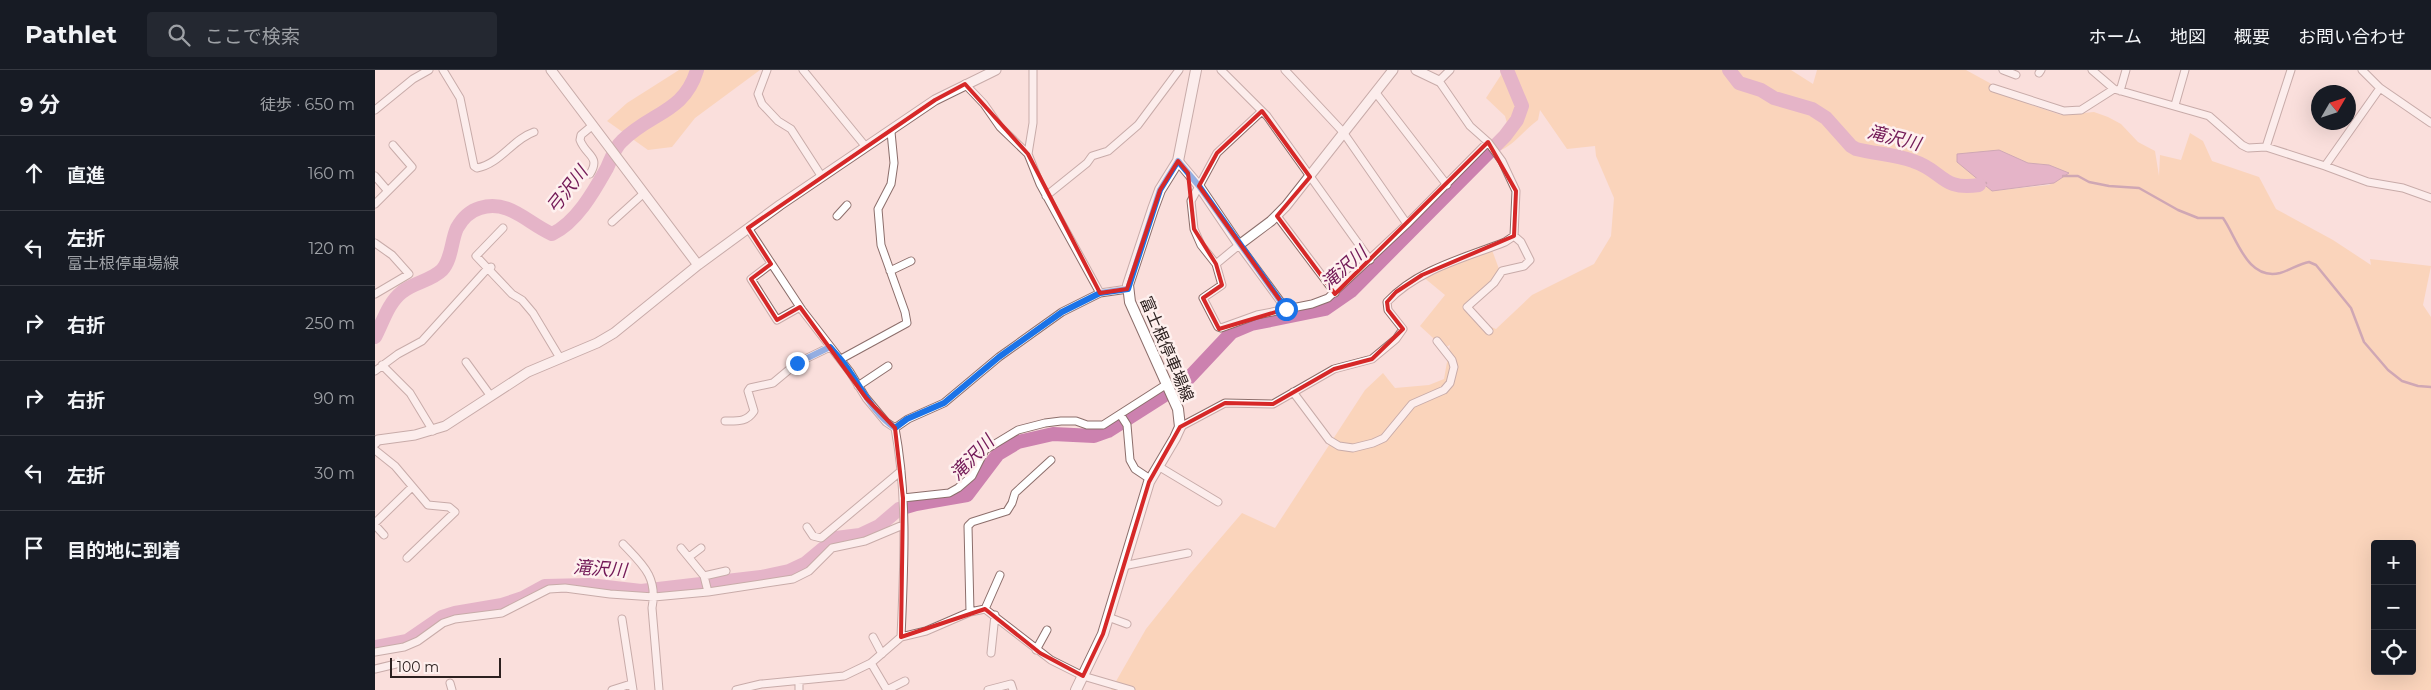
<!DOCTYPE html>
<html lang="ja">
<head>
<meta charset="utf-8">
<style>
	:root { --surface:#171b24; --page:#242831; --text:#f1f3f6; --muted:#9ea1a6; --line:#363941 }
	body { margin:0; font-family:Montserrat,"Noto Sans JP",sans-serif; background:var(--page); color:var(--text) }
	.controls { position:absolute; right:15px; bottom:15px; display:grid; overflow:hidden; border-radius:5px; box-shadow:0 5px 20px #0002 }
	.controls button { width:45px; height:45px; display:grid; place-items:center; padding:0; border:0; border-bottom:1px solid var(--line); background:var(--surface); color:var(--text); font:25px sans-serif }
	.compass { position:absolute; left:1936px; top:15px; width:45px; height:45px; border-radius:50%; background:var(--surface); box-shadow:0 5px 20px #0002; rotate:51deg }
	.scale { position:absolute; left:15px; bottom:12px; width:111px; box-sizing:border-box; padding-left:5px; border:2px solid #2c201f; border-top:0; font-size:14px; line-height:18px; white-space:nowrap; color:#2c201f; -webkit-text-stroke:4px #fef0ee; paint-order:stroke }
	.stop { position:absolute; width:15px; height:15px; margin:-11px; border:4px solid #1a73e8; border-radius:50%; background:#fff }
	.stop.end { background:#1a73e8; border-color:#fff; box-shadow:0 1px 5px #0008 }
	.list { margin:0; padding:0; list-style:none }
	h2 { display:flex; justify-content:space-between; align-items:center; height:65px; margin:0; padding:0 20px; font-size:21px }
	h2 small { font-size:16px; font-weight:400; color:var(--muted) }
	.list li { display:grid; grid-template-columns:32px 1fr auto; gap:15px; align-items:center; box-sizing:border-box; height:75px; padding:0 20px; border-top:1px solid var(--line) }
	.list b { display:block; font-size:19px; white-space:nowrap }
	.list p { margin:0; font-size:16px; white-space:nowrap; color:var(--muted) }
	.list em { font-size:16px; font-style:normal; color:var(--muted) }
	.icon { flex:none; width:28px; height:28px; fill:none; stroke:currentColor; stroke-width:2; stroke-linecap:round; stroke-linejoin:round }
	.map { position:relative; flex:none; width:2056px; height:620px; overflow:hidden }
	header { display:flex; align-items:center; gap:30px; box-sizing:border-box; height:70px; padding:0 25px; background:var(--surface); border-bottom:1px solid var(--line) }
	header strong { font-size:24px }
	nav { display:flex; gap:28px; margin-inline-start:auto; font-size:18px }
	.search { width:350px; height:45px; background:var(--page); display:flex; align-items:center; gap:12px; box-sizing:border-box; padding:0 18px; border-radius:5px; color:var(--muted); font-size:19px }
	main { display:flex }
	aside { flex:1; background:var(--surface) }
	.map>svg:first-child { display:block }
</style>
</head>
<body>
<header>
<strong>Pathlet</strong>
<div class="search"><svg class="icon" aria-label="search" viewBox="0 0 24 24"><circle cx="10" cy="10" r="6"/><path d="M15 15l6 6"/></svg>ここで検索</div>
<nav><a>ホーム</a><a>地図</a><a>概要</a><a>お問い合わせ</a></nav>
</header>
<main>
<aside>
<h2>9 分<small>徒歩 · 650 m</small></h2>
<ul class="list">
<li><svg class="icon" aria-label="ahead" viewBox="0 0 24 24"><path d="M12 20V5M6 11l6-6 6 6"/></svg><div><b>直進</b></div><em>160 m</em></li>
<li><svg class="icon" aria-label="left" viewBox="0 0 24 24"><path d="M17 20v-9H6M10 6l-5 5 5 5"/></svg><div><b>左折</b><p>富士根停車場線</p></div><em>120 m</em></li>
<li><svg class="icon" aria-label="right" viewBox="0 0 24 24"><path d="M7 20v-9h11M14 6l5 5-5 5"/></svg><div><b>右折</b></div><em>250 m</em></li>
<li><svg class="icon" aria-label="right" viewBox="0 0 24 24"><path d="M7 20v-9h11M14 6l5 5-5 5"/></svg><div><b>右折</b></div><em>90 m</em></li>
<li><svg class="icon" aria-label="left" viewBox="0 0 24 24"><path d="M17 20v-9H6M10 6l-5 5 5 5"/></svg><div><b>左折</b></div><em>30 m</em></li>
<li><svg class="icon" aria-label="arrive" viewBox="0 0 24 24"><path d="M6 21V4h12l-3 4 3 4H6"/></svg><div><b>目的地に到着</b></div></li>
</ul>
</aside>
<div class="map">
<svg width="2056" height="620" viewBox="0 0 2056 620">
	<rect width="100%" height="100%" fill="#fadfdc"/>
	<path fill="#fbc893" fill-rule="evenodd" d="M304,0H385L320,48L297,77L273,80L232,51L252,33Z
		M1125,0H1416L1438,14L1442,0H1591L1653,34L1686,45L1719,42L1733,47L1746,54L1763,72L1780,81L1784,106L1785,85L1806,90L1815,63L1828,71L1837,91L1884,107L1901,139L1958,170L1996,195L1995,189L2056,196L2048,235L2056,247V620H736L771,559L814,505L867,443L900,458L990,320L1008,303L1020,318L1054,315L1069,309L1075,275L1069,278L1045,256L1070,225L1047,206L1117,180L1124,199L1120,208L1091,239L1097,249L1121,259L1157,225L1219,194L1236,166L1239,128L1221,86L1220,76L1192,79L1165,40L1163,50C1149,60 1141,73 1126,80L1120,74L1132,53L1130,46L1111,28L1126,5ZM1624,80L1653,93L1674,95L1694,103L1674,115L1617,121ZM2000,474H2037V601H2000Z"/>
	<path fill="#cc81af" stroke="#9c6484" d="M1624,80L1653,93L1674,95L1694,103L1679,113L1617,121L1582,92V84Z"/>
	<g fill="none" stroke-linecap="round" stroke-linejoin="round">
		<path stroke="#9c6484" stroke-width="2.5" d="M1688,106H1703L1714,112L1734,116L1764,118L1803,140L1823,148H1848C1862,168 1872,211 1905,203C1915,200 1924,194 1934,192L1941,195L1976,238L1989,272L2013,300L2027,311L2043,316L2056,317
			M1604,115L1611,113"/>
		<path stroke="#cc81af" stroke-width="14" d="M1354,0L1364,13L1386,20L1399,28L1437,39L1451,48L1476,76L1481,79C1500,84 1520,84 1538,91C1569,101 1566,121 1604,115
			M0,267C8,252 13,233 27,222C39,212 56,211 67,200C77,189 76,171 82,158C87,149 95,141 105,138C134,129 152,153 177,164C202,152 219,121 232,98C236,89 240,77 247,71C276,42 309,43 322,0
			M0,577L32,571L67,547L80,543L127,535L148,528L170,516L214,515L266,521L386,507L414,501L431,493L461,468L485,465L504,456L524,439L541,434L592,425L623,384L643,372L678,364L719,366L733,361L810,312L857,262L876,254L950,239L976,221L1130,66L1142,50L1147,36L1132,0"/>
		<defs>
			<path id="minor" d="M68,0L85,28L99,96L102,98C125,94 138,69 159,62
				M392,0L383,24L387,34L403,51L416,59L447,107
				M428,0L491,77
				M846,0L892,46L995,190
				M910,0L968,62L1032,154
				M1628,0L1641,5
				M1717,0L1739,19L1834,46L1867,75L1873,78L1891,77L1950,96L1993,112L2028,118L2056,128
				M1987,0L2005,18L2056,53
				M1664,3L1666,0
				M590,14L609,34L625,57L653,84L665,114L725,223
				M1618,18L1689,41L1706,40L1739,19
				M1745,21L1751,0
				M1001,23L1072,115
				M1800,35L1810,0
				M0,40L38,9L54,0
				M1891,77L1916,0
				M653,84L658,53V0
				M1950,96L2005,18
				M215,104C226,86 211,86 205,70L206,65L218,55
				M0,106L12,120
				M671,126L712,93L717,86L733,81L763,55L804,0
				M0,134L37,97L18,75
				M462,146L472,135
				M902,146L960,223
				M237,152L269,123
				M128,158L101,186L137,224L147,230L158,243L185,288
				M373,158L427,240L475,302L491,328L511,352L520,358
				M0,173L17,185L34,204L0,224
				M396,194L376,209L402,250L425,237
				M841,194L826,175L819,159L816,131L842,83L887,41
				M515,201L536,191
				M911,239L864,175L841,194L847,215L828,228L843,257L846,258L882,245L937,234L953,228L1032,154L1113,72
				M1114,261L1092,237L1119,213L1127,201L1149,196L1155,190L1146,172L1139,166
				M466,289L532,253L530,242L506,175L503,139L516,114L519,93L516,62
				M91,292L115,325
				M7,295L35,323L58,361
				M0,301L23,284L47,271L113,198L116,197
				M483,316L513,296
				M918,322L954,370L964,376L978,378L998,373L1009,368L1037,334L1069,320L1075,313L1079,297L1077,290L1062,271
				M745,344L752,355L755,390L760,399L775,409
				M350,351C363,351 372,352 379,341L373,321L375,318L398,313L422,293L455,277
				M805,357L850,333L898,334L959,299L997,289L1021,269L1028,259L1013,240L1012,232C1043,199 1090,188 1130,172L1139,166L1141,121L1127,91L1113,72L1095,56L1064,11L1075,0
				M0,380L20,396L53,435L74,437L80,442L32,488
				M783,396L843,432
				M528,428L574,423L583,418L597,406L610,380L643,360L670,353L686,351H701L712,355H728L792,314
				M0,453L37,417
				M0,455L9,465
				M432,457L438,466L446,468L526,401
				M248,474C268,495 283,507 277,538L284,620
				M306,478L329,506L333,522
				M314,487L326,478
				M748,496L813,483
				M329,506L351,501
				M610,539L625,505
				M595,542L593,456L597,452L632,441L637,433L640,423L676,390
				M733,547L752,554
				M247,549L258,620
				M498,567L507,584
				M526,567C529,497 533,427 520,358L533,349L569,333L624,287L687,242L725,223L753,219
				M661,580L672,560
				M0,582L29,577L43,571L68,553L80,549L127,543L174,519L190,518L235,524L279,527L333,522L418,509L434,501L457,478L490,471L528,455
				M616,583L620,545
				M496,593L512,620
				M0,599L21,594
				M75,613L77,620
				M237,620L256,614
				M361,620L386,614L469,606L496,593L526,567L551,561L595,542L610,539L676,590L708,606L756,620
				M424,620V612
				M512,620L530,611
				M613,620L636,614L638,620"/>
			<path id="tertiary" d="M176,0L323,195
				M1041,0L1064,11
				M803,91L824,116L864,175L896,151L911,136L1018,0
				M0,373L3,370L40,365L70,356L153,302L222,273L239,263L323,195L405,135L560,30L621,0"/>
			<path id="secondary" d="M701,620L728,564L774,412L800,368L805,357L803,339L755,232L753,215L778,139L785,120L803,91L821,0"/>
		</defs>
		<use href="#minor" stroke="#8c6e6b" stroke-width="9"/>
		<use href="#tertiary" stroke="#8c6e6b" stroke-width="11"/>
		<use href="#secondary" stroke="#8c6e6b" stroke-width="12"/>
		<use href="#minor" stroke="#fff" stroke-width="7"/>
		<use href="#tertiary" stroke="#fff" stroke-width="9"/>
		<use href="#secondary" stroke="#fff" stroke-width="10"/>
	</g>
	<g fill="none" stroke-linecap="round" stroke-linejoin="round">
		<path stroke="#1a73e8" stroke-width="6" d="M422,293L455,277C462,285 470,293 475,302C489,322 499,344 520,358L532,349L569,333L624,287L687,242L725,223L753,219L785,120L803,91L824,116L911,239"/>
	</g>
	<path d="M0 0H2056V620H0ZM590,14L653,84L725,223L752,219L785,120L803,91L813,103L819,159L841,194L847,215L828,228L844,259L911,239L824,116L842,83L887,41L935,107L902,146L960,224L1113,72L1141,121L1139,166L1047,205L1021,222L1012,232L1013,240L1028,259L997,289L959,299L898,334L850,333L805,357L774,412L728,564L708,606L665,583L610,539L526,567L528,428L520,358L491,328L425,237L402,250L376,209L396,194L373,158L560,30Z" fill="#fadfdc" fill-opacity=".55" fill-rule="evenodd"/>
	<path fill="none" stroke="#d62828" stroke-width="4" stroke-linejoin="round" d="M590,14L653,84L725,223L752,219L785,120L803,91L813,103L819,159L841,194L847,215L828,228L844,259L911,239L824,116L842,83L887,41L935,107L902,146L960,224L1113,72L1141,121L1139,166L1047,205L1021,222L1012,232L1013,240L1028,259L997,289L959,299L898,334L850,333L805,357L774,412L728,564L708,606L665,583L610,539L526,567L528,428L520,358L491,328L425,237L402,250L376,209L396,194L373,158L560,30Z"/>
	<g text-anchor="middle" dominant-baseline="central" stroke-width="5" stroke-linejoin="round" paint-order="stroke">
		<g font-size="16" fill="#2c201f" stroke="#fef0ee">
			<text transform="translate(792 279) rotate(67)">富士根停車場線</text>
		</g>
		<g font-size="18" font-style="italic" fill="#721957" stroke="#fef0ee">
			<text transform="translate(1519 68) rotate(14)">滝沢川</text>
			<text transform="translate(192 120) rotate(-52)">弓沢川</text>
			<text transform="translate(969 198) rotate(-42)">滝沢川</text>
			<text transform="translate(597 388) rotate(-46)">滝沢川</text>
			<text transform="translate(225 499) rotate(4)">滝沢川</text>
		</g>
	</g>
</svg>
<div class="controls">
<button>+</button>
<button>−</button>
<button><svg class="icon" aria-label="locate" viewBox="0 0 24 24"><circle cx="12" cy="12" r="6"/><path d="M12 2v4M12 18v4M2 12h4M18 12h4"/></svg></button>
</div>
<svg class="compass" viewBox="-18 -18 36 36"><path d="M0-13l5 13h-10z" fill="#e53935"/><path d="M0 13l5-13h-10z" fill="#9ea1a6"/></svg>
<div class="scale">100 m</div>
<div class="stop" style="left:911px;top:239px"></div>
<div class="stop end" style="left:422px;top:293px"></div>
</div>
</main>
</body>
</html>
